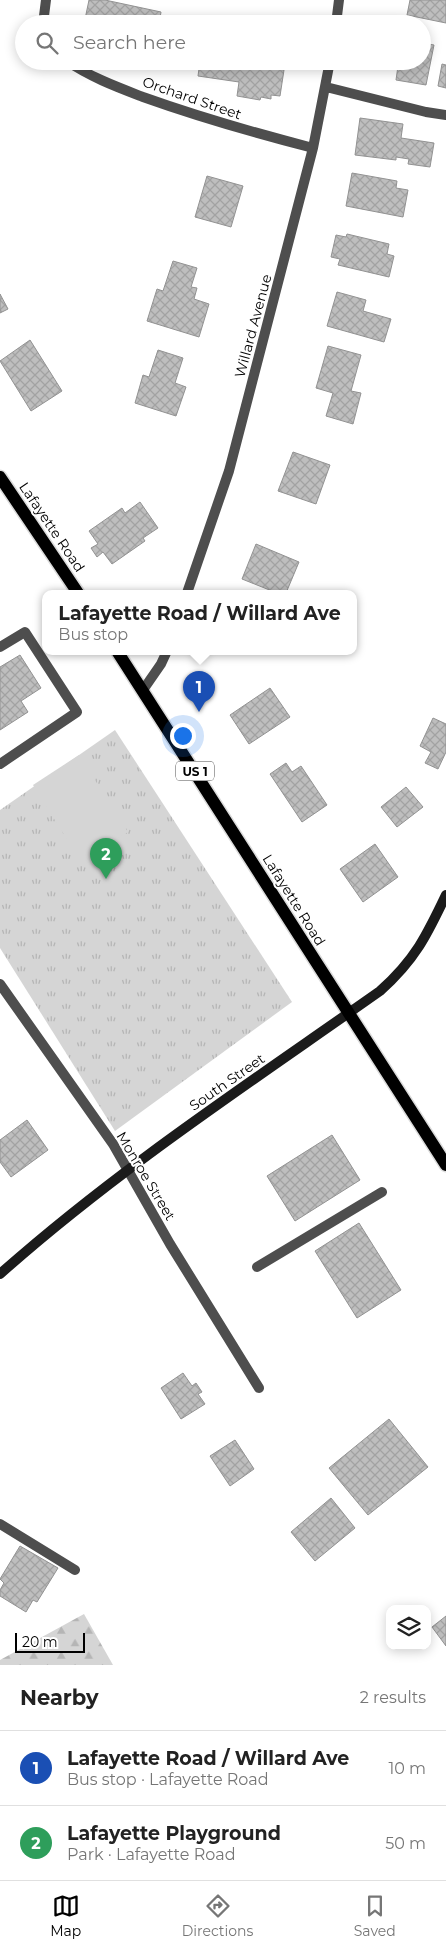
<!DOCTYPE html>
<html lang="en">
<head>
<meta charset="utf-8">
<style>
	:root { --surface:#fff; --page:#f6f6f6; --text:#222; --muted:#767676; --line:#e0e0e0; --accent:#000 }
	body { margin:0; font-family:Montserrat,sans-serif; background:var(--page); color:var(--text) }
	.controls { position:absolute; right:15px; bottom:15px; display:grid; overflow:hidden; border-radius:10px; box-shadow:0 2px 12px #0003 }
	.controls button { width:45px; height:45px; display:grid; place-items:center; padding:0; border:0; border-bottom:1px solid var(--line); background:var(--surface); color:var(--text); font:25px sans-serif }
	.scale { position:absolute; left:15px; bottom:12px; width:70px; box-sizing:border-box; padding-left:5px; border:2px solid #000; border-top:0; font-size:14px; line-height:18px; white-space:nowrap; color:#000; -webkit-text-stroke:4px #fff; paint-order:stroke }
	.you { position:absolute; left:182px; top:735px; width:18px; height:18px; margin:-12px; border:4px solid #fff; border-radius:50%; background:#1a73e8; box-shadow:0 0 0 8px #1a73e833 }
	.badge { display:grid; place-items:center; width:32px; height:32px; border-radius:50%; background:var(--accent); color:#fff; font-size:16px; font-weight:700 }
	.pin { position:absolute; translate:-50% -41px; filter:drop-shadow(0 1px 2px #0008) }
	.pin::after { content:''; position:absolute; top:26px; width:18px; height:15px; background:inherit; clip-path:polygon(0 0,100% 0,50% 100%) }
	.popup { position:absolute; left:42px; top:590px; width:315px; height:65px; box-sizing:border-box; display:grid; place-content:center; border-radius:10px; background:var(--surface); filter:drop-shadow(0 1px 4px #0005); font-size:16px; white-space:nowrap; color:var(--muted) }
	.popup b { font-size:19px; color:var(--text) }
	.popup::after { content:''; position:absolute; left:50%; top:100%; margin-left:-10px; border:10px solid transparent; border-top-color:var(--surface) }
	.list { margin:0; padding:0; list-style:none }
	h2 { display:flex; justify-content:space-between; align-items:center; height:65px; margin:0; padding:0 20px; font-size:21px }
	h2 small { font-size:16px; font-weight:400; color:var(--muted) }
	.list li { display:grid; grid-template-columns:32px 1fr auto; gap:15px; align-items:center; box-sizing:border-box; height:75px; padding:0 20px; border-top:1px solid var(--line) }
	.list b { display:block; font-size:19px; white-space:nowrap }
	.list p { margin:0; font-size:16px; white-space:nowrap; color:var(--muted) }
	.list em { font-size:16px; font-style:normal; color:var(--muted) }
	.icon { flex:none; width:28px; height:28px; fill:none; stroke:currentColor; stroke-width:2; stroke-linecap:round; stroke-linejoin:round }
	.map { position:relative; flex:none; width:446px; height:1665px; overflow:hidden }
	.search { position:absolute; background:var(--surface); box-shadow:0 2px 12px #0003; left:15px; right:15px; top:15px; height:55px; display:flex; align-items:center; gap:12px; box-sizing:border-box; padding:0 18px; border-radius:28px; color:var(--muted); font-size:19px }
	.sheet { height:215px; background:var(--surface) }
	nav { display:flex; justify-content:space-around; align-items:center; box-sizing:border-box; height:70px; border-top:1px solid var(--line); background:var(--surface); font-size:14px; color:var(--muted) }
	nav a { display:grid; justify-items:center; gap:2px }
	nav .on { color:var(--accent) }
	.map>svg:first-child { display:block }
</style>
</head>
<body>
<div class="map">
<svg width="446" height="1665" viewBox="0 0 446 1665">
	<defs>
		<pattern id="forest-firs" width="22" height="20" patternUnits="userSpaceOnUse" patternTransform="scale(1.25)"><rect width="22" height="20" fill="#d5d5d5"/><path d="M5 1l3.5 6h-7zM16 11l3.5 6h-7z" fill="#b5b5b5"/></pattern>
		<pattern id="park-tufts" width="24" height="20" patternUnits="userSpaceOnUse" patternTransform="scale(1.25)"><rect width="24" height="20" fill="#d5d5d5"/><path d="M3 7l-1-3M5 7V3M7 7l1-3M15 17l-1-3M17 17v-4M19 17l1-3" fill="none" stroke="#b5b5b5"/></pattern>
		<pattern id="building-cross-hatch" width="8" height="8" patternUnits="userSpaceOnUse" patternTransform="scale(1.25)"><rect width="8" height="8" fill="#bebebe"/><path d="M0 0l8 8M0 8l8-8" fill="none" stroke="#a2a2a2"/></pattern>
	</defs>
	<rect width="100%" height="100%" fill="#fff"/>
	<path fill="url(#forest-firs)" d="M84,1614L113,1665H0V1660Z"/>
	<path fill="url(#park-tufts)" d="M115,730L292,1002L115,1131L0,948V810Z"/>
	<path fill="#d5d5d5" d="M79,755L128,832L81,862L33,785Z"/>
	<path fill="url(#building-cross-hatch)" stroke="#929292" d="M89,0H105L161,12L159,24H84Z
		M410,0H446V23L407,15Z
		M422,43L434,45L426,85L396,80L398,66L393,65L394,61H422Z
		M200,61H251L250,65L284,70L280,96L271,95V99L261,97L260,100L237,96L239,82L198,76Z
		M442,64L446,65V88L438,86Z
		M360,118L403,124L401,138L434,143L430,167L408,164L409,159L396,157V160L355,155Z
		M352,173L397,181L396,188L408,190L403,217L346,206Z
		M207,176L243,186L231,227L195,217Z
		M347,234L389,244L387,254L394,256L389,277L338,265L340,259L331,257L336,235L346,237Z
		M173,261L197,268L191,287L197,288L194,299L209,304L199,337L147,321L157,289L163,291Z
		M337,292L366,300L363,311L391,319L384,342L327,326Z
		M0,294L8,309L0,313Z
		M30,340L62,391L31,411L0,361Z
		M328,346L361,355L351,391L361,393L353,424L326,416L333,393L316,388Z
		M158,350L183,358L175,383L186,387L176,416L135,403L143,375L149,377Z
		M293,452L330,465L316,504L278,491Z
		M140,502L158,528L143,538L145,541L112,564L103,552L97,557L91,548L98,544L89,531L122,508L125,513Z
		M256,544L299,562L286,593H277L242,579Z
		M20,655L41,688L21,701L28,712L0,730V667Z
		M270,688L290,717L249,744L230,715Z
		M433,718L446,724V752L438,769L425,763L431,752L420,746Z
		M286,763L292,772L301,766L327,805L302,822L270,774Z
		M406,787L423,807L397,827L381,807Z
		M375,844L398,877L363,902L340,869Z
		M27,1120L48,1150L11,1177L0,1162V1140Z
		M332,1135L360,1180L295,1221L267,1176Z
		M359,1223L401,1290L357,1318L315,1251Z
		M183,1373L192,1386L196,1383L202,1392L198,1394L205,1404L181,1419L161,1388Z
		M389,1419L428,1467L368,1515L329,1468Z
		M235,1440L254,1469L230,1486L210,1456Z
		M331,1498L355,1528L315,1561L291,1532Z
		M20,1546L58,1568L37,1602L33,1600L26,1612L0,1596V1590L4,1583L0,1579Z
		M446,1616V1646L432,1627Z"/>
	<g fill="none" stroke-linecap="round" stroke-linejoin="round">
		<defs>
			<path id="primary" d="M0,477L78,593
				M117,651L446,1165"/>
		</defs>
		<use href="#primary" stroke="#dbdbdb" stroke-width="15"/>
		<path stroke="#4e4e4e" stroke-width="10" d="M0,647L25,632L77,712L0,764
			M257,1267L382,1192"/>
		<path stroke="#4e4e4e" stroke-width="10" d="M43,24L46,0
			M336,24L339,0
			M67,61C90,77 117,87 143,97C199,117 255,133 313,148
			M326,87L426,112L446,115
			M187,593L229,471L313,148L330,61
			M143,690L161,664L167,651
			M0,984L113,1144L170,1244L259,1388
			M0,1524L75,1570"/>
		<path stroke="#1b1b1b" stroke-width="10" d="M0,1274C118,1169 251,1082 380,991C415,960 427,935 446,895"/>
		<use href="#primary" stroke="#000" stroke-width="12"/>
	</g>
	<g text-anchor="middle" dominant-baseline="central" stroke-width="4" stroke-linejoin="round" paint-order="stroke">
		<rect fill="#fff" stroke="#4c4c4c" stroke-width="1" x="176" y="761.5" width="38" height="19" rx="4"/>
		<g font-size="12" font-weight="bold" fill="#000">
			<text x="195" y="771">US 1</text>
		</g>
		<g font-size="14" fill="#000" stroke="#fff">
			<text transform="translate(192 98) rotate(19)">Orchard Street</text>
			<text transform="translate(253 326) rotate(-75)">Willard Avenue</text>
			<text transform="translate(52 527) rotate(56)">Lafayette Road</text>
			<text transform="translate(294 900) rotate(58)">Lafayette Road</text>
			<text transform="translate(227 1082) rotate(-35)">South Street</text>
			<text transform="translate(146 1176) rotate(59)">Monroe Street</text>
		</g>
	</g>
</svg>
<div class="controls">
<button><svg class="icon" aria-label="layers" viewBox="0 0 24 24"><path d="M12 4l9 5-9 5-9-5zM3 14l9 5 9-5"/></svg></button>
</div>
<div class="scale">20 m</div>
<div class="you"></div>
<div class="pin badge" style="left:199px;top:712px;background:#1a4fb4">1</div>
<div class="popup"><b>Lafayette Road / Willard Ave</b>Bus stop</div>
<div class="pin badge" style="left:106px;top:879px;background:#2e9e5b">2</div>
<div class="search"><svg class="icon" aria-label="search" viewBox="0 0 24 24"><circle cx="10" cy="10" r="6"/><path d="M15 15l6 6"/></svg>Search here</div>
</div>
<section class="sheet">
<h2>Nearby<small>2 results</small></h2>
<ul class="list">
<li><span class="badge" style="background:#1a4fb4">1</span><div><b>Lafayette Road / Willard Ave</b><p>Bus stop · Lafayette Road</p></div><em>10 m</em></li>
<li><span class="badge" style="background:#2e9e5b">2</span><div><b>Lafayette Playground</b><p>Park · Lafayette Road</p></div><em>50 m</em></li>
</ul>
</section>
<nav>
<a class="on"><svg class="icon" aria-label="map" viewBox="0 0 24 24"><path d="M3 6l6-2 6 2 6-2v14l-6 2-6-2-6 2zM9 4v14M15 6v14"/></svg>Map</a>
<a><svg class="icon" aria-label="directions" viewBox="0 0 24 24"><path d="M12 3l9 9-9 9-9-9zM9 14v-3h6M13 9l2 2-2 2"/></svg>Directions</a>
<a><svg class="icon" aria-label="saved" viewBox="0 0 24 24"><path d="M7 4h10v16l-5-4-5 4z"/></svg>Saved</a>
</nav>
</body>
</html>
